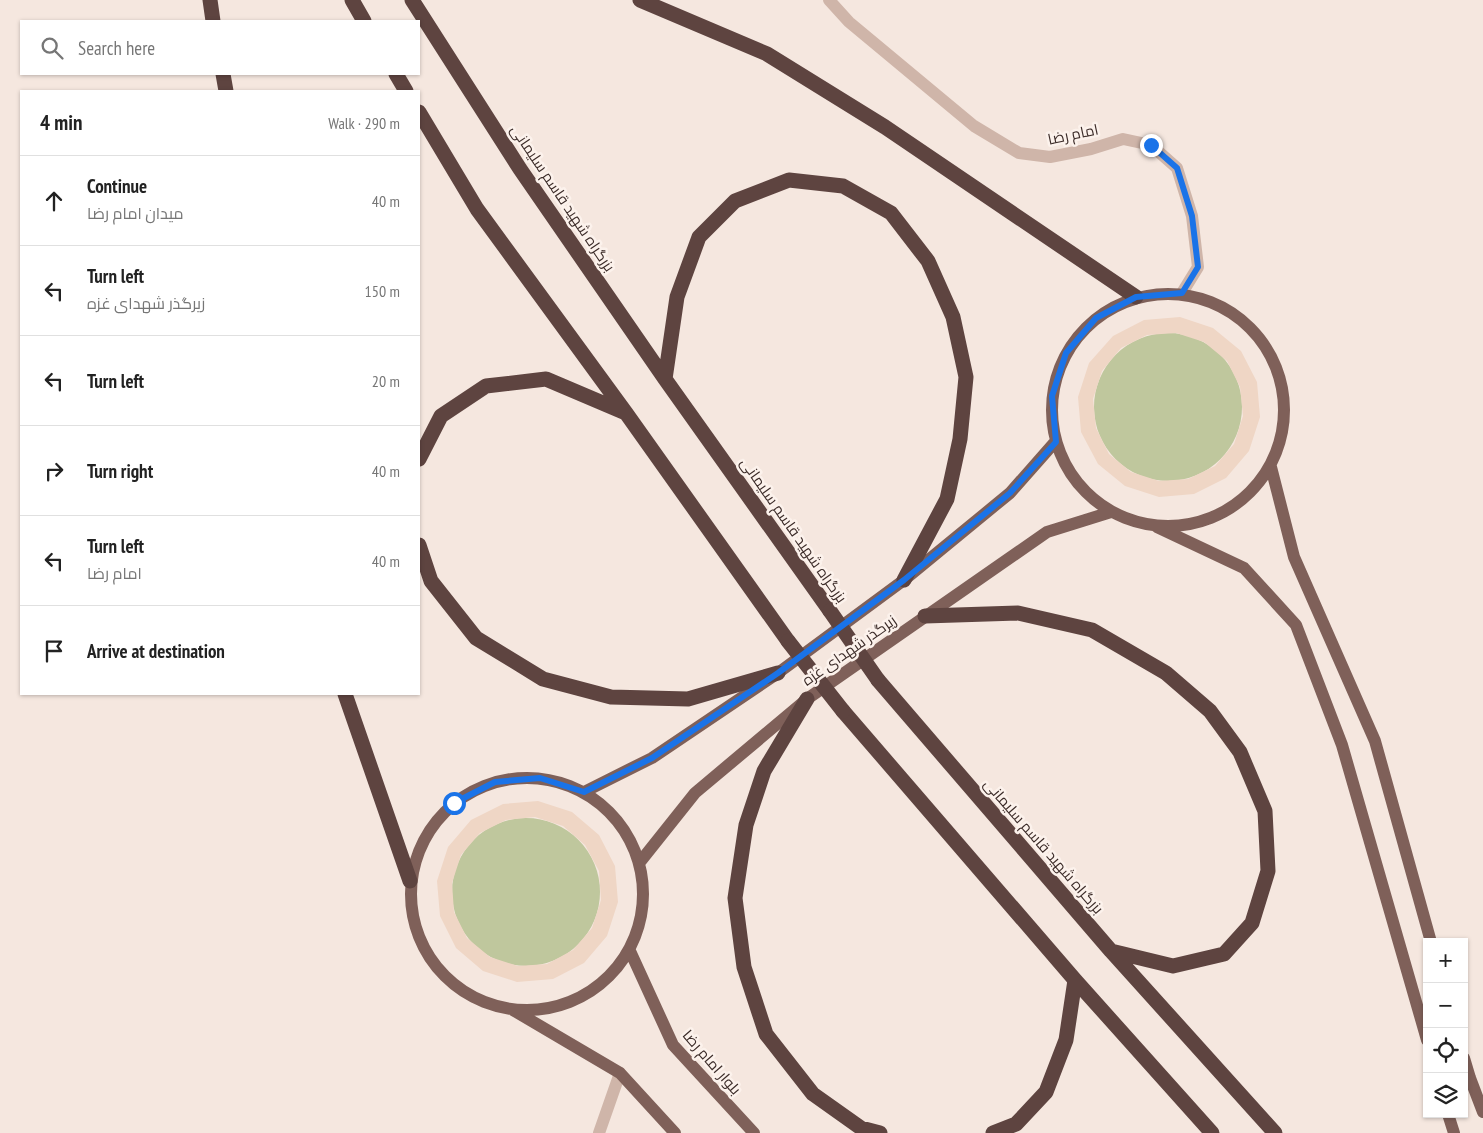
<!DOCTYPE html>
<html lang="en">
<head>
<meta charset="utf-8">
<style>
	:root { --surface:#fff; --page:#f6f6f6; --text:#222; --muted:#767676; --line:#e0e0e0 }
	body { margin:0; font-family:"PT Sans Narrow",Cairo,sans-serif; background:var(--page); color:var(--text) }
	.controls { position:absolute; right:15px; bottom:15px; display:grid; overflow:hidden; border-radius:0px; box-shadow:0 1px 4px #0004 }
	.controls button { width:45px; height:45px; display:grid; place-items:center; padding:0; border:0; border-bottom:1px solid var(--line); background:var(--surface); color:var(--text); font:25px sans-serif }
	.stop { position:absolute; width:15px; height:15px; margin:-11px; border:4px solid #1a73e8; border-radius:50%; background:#fff }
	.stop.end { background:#1a73e8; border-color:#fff; box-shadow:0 1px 5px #0008 }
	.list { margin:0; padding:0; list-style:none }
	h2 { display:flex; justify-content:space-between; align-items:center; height:65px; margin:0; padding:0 20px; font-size:21px }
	h2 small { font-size:16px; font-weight:400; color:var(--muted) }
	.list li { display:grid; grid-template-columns:32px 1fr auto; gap:15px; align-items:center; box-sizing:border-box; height:90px; padding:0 20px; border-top:1px solid var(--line) }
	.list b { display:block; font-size:19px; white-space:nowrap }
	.list p { margin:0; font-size:16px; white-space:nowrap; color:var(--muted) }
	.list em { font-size:16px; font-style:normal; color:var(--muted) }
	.icon { flex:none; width:28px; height:28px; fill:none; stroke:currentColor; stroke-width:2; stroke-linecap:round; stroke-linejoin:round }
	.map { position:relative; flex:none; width:1483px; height:1133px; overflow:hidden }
	.search { position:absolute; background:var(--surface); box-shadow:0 1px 4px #0004; left:20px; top:20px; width:400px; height:55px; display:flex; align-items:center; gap:12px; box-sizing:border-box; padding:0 18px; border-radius:0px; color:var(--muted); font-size:19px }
	.panel { position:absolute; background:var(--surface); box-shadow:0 1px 4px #0004; left:20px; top:90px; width:400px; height:605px; border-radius:0px }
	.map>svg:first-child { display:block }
</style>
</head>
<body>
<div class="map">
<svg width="1483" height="1133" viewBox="0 0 1483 1133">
	<rect width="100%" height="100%" fill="#f5e7df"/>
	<path fill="#bfc79d" d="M1094 407a74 74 0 1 1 148 0a74 74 0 1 1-148 0Z
		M452 892a74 74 0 1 1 148 0a74 74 0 1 1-148 0Z"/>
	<path fill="#efd6c5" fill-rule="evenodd" d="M1180,317L1213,328L1241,351L1257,382L1260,417L1249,451L1226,478L1194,494L1159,497L1125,486L1098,464L1081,432L1078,397L1089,363L1113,336L1144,320ZM1176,333L1204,342L1227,361L1240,387L1243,416L1234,444L1215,466L1188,479L1159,481L1131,472L1109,454L1096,428L1093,399L1102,371L1121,348L1147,335Z
		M538,801L572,812L599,835L615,866L618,902L607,936L584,963L553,979L517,982L483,971L456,948L440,916L437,881L448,847L471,820L503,804ZM535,817L563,826L585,845L599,871L601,900L592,928L573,950L547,964L518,966L490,957L467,938L454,912L452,883L461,855L480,833L506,820Z"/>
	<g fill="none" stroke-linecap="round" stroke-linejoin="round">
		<path stroke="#cfb5a9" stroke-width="12" d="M829,0L849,22L974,126L1019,153L1050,157L1091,149L1123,139L1151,145L1177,168L1192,216L1198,267L1182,293
			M599,1133L620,1073"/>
		<path stroke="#7f6059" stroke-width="12" d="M1052 410a116 116 0 1 1 232 0a116 116 0 1 1-232 0Z
			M1271,467L1294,557L1375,741L1431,942
			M1157,527L1244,568L1296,625L1342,745L1427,1040
			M411 894a116 116 0 1 1 232 0a116 116 0 1 1-232 0Z
			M584,792L652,758L778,673L904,580L1010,493L1055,442
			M640,862L695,793L807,699L1047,532L1111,512
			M630,951L673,1045L754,1133
			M513,1010L620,1073L675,1133
			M1464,1058L1470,1078L1483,1112
			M1448,1114L1454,1133"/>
		<path stroke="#5e4440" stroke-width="15" d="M210,0L213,21
			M352,0L364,21
			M412,0L520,169L665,379L830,611
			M640,0L767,54L885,127L1136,297
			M223,74L226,91
			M396,74L406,91
			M419,112L477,209L626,413L788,641
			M665,379L677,297L699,237L735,201L789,180L843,186L891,213L928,261L953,317L966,377L960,439L947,499L904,580
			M419,459L441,416L486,386L546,379L626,413
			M419,545L431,581L476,638L543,679L611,697L688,699L778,673
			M925,616L1018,613L1092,630L1166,673L1210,711L1240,752L1265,811L1268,871L1252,923L1224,954L1173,966L1111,951
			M878,680L1111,951L1275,1133
			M345,694L410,881
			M807,699L764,771L746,825L735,898L744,967L766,1034L813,1094L861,1128L880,1133
			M843,711L1075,980L1212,1133
			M993,1133L1016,1124L1046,1092L1066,1040L1075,980"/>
		<path stroke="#5e4440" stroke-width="15" d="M830,611L878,680
			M788,641L843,711"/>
	</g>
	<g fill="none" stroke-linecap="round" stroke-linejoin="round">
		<path stroke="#1a73e8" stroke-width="6" d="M454,803L495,782L540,778L584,792L652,758L778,673L904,580L1010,493L1056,442L1052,396L1066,353L1096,318L1136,297L1182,293L1198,267L1192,216L1177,168L1151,145"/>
	</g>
	<g text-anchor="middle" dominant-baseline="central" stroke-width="5" stroke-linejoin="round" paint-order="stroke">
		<g font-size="15" fill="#3c2c29" stroke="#fcf2ec">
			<text transform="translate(1073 134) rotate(-12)">امام رضا</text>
			<text transform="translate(563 198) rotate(56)">بزرگراه شهید قاسم سلیمانی</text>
			<text transform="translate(794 530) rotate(55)">بزرگراه شهید قاسم سلیمانی</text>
			<text transform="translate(849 650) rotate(-35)">زیرگذر شهدای غزه</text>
			<text transform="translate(1044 846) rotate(49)">بزرگراه شهید قاسم سلیمانی</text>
			<text transform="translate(712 1062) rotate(49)">بلوار امام رضا</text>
		</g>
	</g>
</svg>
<div class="controls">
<button>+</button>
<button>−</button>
<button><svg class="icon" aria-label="locate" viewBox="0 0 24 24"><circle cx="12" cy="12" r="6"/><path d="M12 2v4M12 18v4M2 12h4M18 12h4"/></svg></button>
<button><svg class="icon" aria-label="layers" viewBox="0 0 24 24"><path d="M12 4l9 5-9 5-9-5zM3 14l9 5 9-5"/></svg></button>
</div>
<div class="stop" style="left:454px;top:803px"></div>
<div class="stop end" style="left:1151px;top:145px"></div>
<div class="search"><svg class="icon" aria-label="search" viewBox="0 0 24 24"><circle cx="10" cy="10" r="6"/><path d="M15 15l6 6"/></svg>Search here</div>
<section class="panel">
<h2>4 min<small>Walk · 290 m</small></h2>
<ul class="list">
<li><svg class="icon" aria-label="ahead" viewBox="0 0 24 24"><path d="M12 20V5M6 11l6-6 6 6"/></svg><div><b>Continue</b><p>میدان امام رضا</p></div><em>40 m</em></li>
<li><svg class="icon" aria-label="left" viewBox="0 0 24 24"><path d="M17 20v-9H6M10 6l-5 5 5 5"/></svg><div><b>Turn left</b><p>زیرگذر شهدای غزه</p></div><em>150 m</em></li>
<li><svg class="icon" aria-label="left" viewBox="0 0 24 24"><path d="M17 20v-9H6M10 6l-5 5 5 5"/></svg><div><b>Turn left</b></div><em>20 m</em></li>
<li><svg class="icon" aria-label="right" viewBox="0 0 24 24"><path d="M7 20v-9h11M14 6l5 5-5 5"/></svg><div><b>Turn right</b></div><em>40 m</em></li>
<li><svg class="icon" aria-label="left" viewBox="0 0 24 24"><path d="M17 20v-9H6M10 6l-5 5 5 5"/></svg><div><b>Turn left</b><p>امام رضا</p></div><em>40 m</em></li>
<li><svg class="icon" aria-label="arrive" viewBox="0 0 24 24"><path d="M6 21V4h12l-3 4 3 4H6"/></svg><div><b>Arrive at destination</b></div></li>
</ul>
</section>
</div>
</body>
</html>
